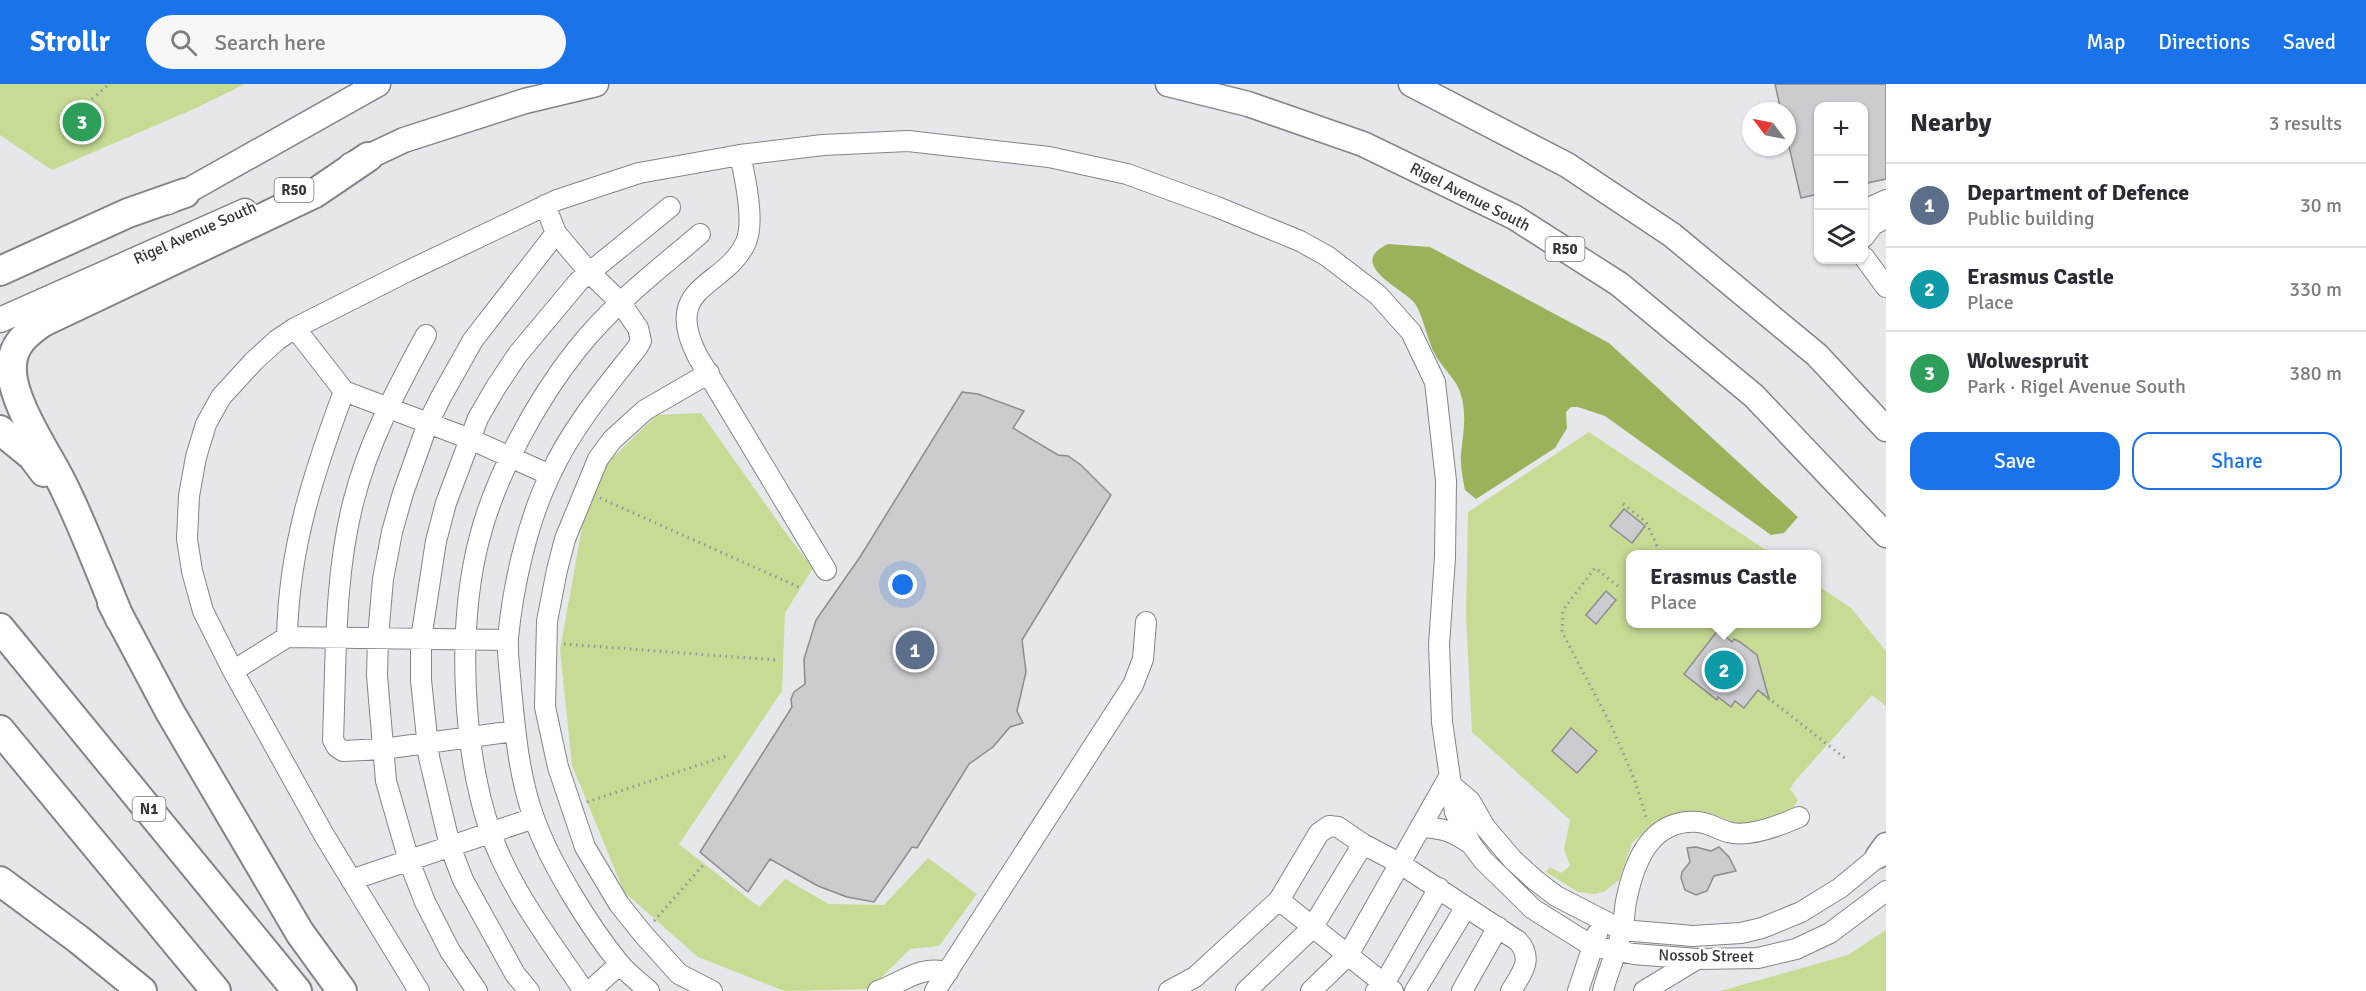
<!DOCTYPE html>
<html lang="en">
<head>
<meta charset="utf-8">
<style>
	:root { --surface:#fff; --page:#f7f7f7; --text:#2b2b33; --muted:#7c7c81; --line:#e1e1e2; --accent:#1a73e8 }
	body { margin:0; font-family:Signika,sans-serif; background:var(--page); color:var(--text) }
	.controls { position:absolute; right:18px; top:18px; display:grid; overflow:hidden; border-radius:12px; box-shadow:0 2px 4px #0004 }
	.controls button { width:54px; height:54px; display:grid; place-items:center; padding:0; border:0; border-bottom:2px solid var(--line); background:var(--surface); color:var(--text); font:30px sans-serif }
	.compass { position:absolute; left:1742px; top:18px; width:54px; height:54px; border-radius:50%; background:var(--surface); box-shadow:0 2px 4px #0004; rotate:302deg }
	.you { position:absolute; left:903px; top:501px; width:21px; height:21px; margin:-15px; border:4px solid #fff; border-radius:50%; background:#1a73e8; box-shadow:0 0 0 9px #1a73e833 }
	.badge { display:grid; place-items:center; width:39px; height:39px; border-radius:50%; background:var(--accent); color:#fff; font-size:20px; font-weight:700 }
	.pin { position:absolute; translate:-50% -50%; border:3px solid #fff; box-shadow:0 2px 6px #0006 }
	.popup { position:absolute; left:1626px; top:466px; width:195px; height:78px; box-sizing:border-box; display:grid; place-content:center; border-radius:12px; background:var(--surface); filter:drop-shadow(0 2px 4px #0005); font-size:20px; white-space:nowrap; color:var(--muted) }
	.popup b { font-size:22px; color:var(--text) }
	.popup::after { content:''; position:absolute; left:50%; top:100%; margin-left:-12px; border:12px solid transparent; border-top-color:var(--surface) }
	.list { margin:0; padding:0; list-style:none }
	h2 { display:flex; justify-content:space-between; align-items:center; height:78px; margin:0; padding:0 24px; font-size:26px }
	h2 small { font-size:20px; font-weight:400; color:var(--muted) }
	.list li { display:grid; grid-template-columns:39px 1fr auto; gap:18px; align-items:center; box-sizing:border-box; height:84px; padding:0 24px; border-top:2px solid var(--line) }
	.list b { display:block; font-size:22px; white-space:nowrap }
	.list p { margin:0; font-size:20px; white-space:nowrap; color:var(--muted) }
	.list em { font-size:20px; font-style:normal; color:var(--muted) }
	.actions { display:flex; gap:12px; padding:18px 24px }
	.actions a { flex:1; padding:14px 0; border:2px solid var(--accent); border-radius:18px; text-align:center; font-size:21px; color:var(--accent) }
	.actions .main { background:var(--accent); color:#fff }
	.icon { flex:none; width:33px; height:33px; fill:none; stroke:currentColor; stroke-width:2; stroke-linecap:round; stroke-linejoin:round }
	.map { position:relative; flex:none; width:1886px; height:907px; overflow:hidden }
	header { display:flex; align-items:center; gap:36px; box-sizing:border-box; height:84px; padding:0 30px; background:var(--accent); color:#fff }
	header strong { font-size:28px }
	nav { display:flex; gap:33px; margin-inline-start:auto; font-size:21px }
	.search { width:420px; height:54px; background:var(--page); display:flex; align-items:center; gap:15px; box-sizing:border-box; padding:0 21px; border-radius:33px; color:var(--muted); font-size:22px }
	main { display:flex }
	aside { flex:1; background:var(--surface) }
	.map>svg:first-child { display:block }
</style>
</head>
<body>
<header>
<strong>Strollr</strong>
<div class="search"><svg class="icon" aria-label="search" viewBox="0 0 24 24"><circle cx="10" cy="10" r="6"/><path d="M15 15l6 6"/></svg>Search here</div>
<nav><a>Map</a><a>Directions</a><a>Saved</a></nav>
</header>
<main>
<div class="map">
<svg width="1886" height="907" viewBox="0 0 1886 907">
	<rect width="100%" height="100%" fill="#e6e7ea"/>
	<path fill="#c7db95" d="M0,0H245L196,24L52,86L0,51Z
		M701,329L791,456L813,484L785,529L782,607L679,760L759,823L785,795L829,820L884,821L928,774L977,810L939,862L910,865L870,905L784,907L698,873L624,808L572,681L560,566L584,432L607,379L657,331Z
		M1589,348L1772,470H1631V540H1817V501L1851,524L1886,567V622L1872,611L1795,697L1790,705L1798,716L1790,729L1744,742L1707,728L1690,727L1656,737L1632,759L1619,796L1604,808L1594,810L1578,808L1546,788L1550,783L1561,789L1570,782L1564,765L1570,736L1472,648L1466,532L1468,428Z
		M1886,846V907H1720L1848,871Z"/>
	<path fill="#9bb25b" d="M1388,160L1430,163L1609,259L1798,433L1784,449L1771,451L1605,332L1578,323H1571L1566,328L1567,344L1555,364L1476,415L1465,406C1463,395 1460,382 1461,370C1463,350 1467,331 1461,311C1458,297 1443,285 1436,272C1427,257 1425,237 1416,221C1409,207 1343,181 1388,160Z"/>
	<path fill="#ccccd0" stroke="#8c8c8f" stroke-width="1.5" d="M1775,0H1886V95L1863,100V22H1818V110L1801,114L1787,54V27H1781Z
		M962,308L978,310L1024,327L1013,344L1058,371L1068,372L1081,381L1111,411L1022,556L1026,588L1017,627L1023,639L1010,643L993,663L969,680L917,764L912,763L874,818L847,813L818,802L770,775L748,808L700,768L792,623L791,615L794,608L805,600L804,575L816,536L860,473Z
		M1624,425L1645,442L1632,459L1610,442Z
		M1606,507L1616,516L1596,540L1586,531Z
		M1718,546L1732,558L1734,555L1740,558L1757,571L1769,615L1758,606L1744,624L1735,617L1731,623L1718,613L1717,616L1684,590Z
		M1571,644L1597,667L1577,689L1552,667Z
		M1696,763L1711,767L1719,763L1729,773L1736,787L1714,792L1707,807L1696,811L1685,806L1681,794L1682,788L1690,778L1687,764Z"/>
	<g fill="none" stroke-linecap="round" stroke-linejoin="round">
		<defs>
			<path id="minor" d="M740,71C745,93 755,137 746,158C726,204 660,200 698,273L826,486
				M545,121L556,149L589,188L620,218L638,244L641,257L637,264C605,304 571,345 550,391C527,439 513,502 508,554C507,570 510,588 511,604C515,647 519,693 534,734C550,779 589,842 619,879C627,889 639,898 649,907
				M1864,126L1886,116
				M1864,153L1873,141L1886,134
				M1864,173L1886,203
				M295,244L344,307L470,355L550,391
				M426,251C397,304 368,359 353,419C334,494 336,578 333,656L337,663L343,667L383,665L515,647
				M709,289L645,326L612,356L598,375L565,455L557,486L547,537L545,623L558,683L585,763L619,820L643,850L679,890L712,907
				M287,553C289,463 313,391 344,307
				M233,587L287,553L508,556
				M1451,701L1470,717L1485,743L1513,776L1535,796L1556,812L1622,846L1693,852L1741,849L1762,844L1801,828L1840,804L1886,766
				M1420,743C1443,744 1452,747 1471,760
				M351,796L534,734
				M1279,816L1393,907
				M419,907L324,751L233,587L203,527L192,487L187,455L189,412L196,373L206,340L221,313L254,277L277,256L295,244L408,187L557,116L639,89L740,71L823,61L908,57L1049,73L1127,90L1217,123L1300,157L1327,172L1378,211L1411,248L1435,298L1446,397L1445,473L1439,561L1442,638L1455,728L1471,760L1483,776L1533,825L1592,862L1634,870L1697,875L1758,874L1796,865L1830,849L1886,807
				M477,907L450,867L425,818L409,777L386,697L377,592L378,553L383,495L392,448L403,409L428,339L441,313L473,256L556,149
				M529,907L515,890L463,796L450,762L429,673L421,596V555L436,457L446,419L478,334L496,303L518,270L579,197L670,123
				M584,907C550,857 510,805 490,747C462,663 457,542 479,456C495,392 537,315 578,264C613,220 658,186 700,150
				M590,907L620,880
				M878,907C904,898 919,881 948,888
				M935,907L1133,601L1143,575L1146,538
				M1169,907L1195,893L1279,816L1319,749L1329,742L1338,743L1363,760L1399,779L1518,857C1534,875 1522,889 1511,907
				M1246,907L1312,844L1363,760
				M1311,907L1348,871L1449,693
				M1376,907L1384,900L1439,804
				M1415,907L1466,823
				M1462,907L1498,843
				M1578,907L1597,850
				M1603,907C1608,886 1618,867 1622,845C1625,835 1624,824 1627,813C1635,775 1652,735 1698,738C1710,739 1717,745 1728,748C1748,754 1781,741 1799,733
				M1644,907L1697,875"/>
			<path id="major" d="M1168,0L1248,20L1363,60L1514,133L1619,200L1754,312L1886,451
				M1411,0L1567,81L1672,151L1817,271L1886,345
				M351,81L404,56L525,17L596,0
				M168,118L378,0
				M0,236L245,127
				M1878,772L1886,761"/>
			<path id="highway" d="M0,187L128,129L185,109
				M0,346L32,372L44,388
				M112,519L170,628L300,849L342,907
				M120,535C101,490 84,443 62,399C47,369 9,314 12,281C13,260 27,249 43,238L315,109L368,73
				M0,544L297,907
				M0,646L216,907
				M0,797L78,855L142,907"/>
		</defs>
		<use href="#minor" stroke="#838487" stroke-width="22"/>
		<use href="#major" stroke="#838487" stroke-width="27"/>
		<use href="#highway" stroke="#838487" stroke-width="32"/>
		<path stroke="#939496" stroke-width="3" stroke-dasharray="1.5 4.5" stroke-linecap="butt" d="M92,15L109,0
			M600,414L801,504
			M1623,420L1646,438L1661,470
			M1618,502L1595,484L1563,526L1562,548L1611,641L1635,697L1647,736
			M564,560L776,576
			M1763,610L1846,675
			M587,718L729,671
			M654,837L704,780"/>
		<use href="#minor" stroke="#fff" stroke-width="20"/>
		<use href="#major" stroke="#fff" stroke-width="24"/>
		<use href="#highway" stroke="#fff" stroke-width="28"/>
	</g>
	<g text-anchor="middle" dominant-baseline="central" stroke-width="5" stroke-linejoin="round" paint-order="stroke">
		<g fill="#fff" stroke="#737374" stroke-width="1.5">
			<rect x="274.5" y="94" width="39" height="24" rx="4.5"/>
			<rect x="1545.5" y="153" width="39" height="24" rx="4.5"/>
			<rect x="132.5" y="713" width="33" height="24" rx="4.5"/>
		</g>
		<g font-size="15" font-weight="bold" fill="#373738">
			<text x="294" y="106">R50</text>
			<text x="1565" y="165">R50</text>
			<text x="149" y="725">N1</text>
		</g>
		<g font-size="16" fill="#373738" stroke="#fff">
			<text transform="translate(1470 113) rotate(27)">Rigel Avenue South</text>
			<text transform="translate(195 149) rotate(-24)">Rigel Avenue South</text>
			<text transform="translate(1706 872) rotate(1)">Nossob Street</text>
		</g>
	</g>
</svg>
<div class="controls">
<button>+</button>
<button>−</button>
<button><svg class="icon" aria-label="layers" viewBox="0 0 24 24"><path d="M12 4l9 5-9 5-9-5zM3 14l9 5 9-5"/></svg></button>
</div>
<svg class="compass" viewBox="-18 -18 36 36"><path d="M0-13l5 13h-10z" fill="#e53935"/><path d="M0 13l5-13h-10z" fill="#7c7c81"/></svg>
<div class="you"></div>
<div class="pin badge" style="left:915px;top:566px;background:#5c6f8a">1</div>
<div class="pin badge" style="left:1724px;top:586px;background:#0f9aa8">2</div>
<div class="popup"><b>Erasmus Castle</b>Place</div>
<div class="pin badge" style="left:82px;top:38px;background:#2e9e5b">3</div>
</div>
<aside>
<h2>Nearby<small>3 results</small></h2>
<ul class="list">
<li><span class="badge" style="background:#5c6f8a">1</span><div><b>Department of Defence</b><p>Public building</p></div><em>30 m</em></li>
<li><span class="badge" style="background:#0f9aa8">2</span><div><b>Erasmus Castle</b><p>Place</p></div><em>330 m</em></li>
<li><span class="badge" style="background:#2e9e5b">3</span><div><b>Wolwespruit</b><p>Park · Rigel Avenue South</p></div><em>380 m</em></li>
</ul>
<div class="actions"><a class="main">Save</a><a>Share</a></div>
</aside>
</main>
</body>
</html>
